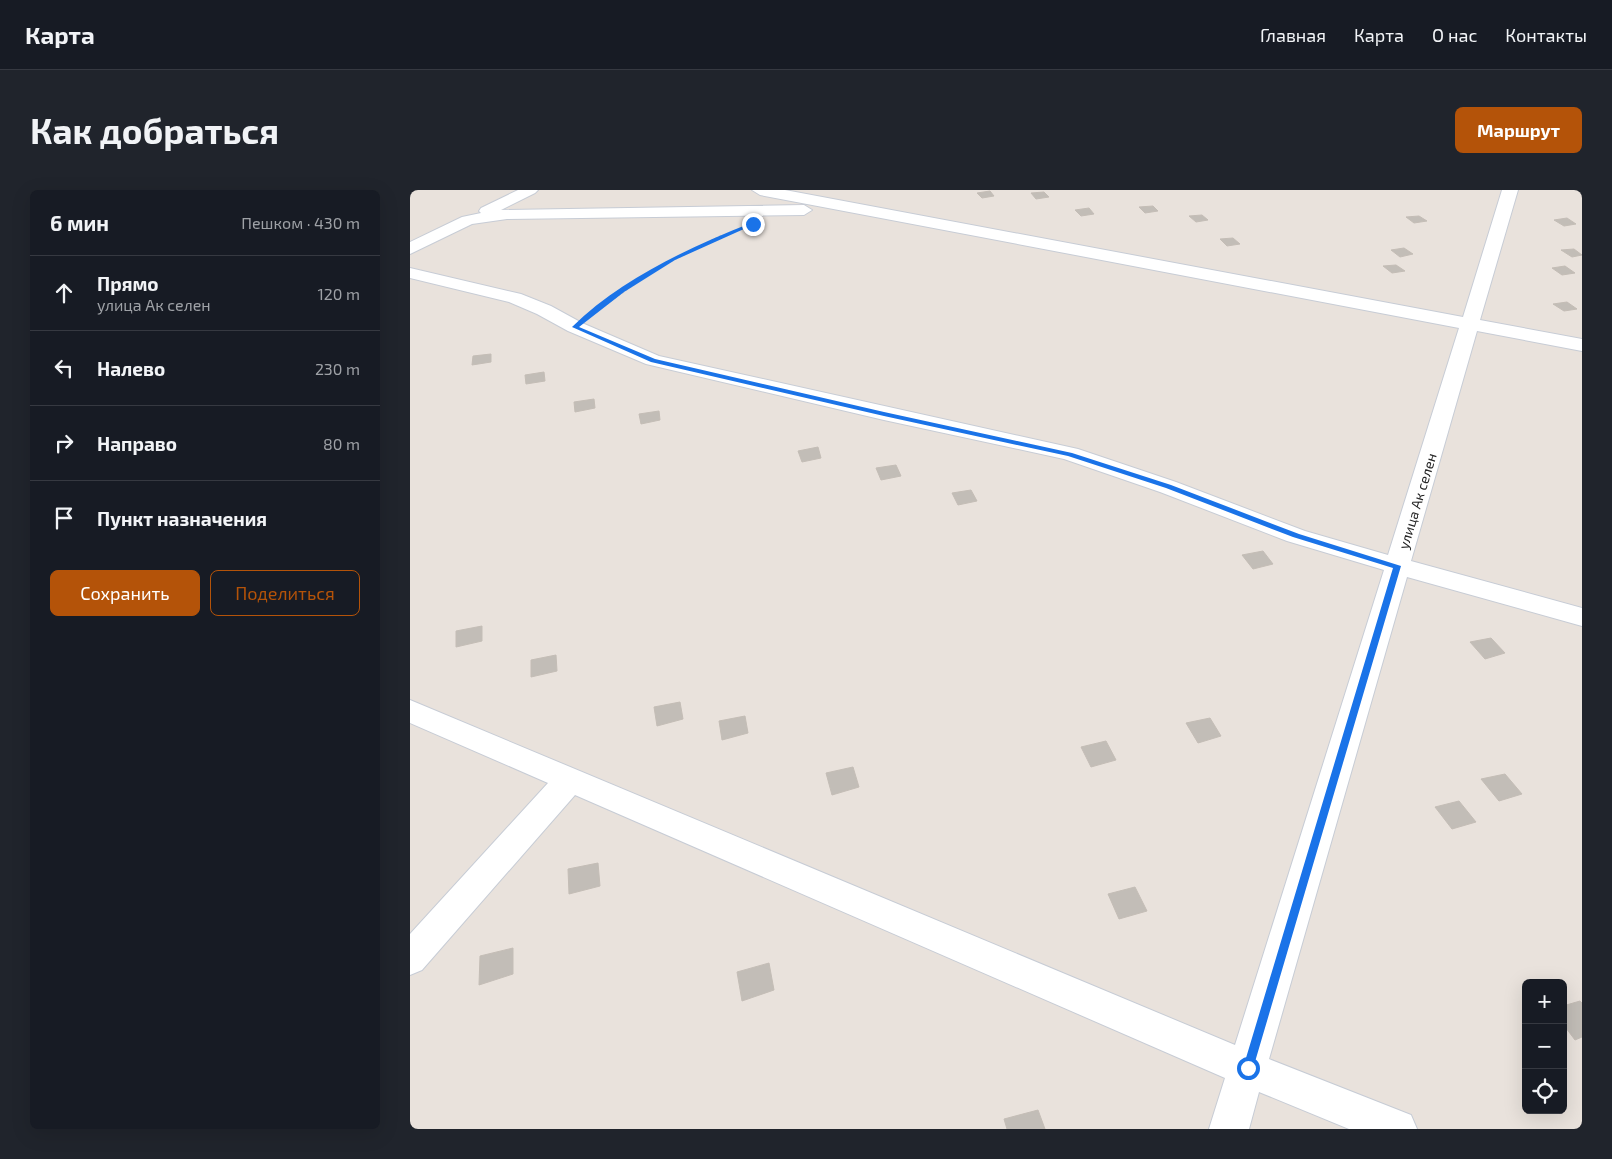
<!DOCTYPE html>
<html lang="ru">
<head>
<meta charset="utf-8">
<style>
	:root { --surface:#171b24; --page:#20242c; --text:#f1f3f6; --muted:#9ea1a6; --line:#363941; --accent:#b45309 }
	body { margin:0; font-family:"Exo 2",sans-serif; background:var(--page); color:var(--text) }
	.controls { position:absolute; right:15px; bottom:15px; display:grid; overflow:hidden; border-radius:8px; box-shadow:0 5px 20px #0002 }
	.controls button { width:45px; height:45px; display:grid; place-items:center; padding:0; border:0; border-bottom:1px solid var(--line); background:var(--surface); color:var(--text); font:25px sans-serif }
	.stop { position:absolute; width:15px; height:15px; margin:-11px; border:4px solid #1a73e8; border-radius:50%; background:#fff }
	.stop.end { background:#1a73e8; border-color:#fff; box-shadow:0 1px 5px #0008 }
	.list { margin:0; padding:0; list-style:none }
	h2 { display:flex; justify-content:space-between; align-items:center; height:65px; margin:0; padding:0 20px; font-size:21px }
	h2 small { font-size:16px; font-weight:400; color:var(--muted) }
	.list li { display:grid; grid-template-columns:32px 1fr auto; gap:15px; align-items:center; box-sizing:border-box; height:75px; padding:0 20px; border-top:1px solid var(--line) }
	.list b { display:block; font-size:19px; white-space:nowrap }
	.list p { margin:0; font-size:16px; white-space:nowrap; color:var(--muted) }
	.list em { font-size:16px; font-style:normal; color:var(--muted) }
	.actions { display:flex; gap:10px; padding:15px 20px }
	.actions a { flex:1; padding:11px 0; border:1px solid var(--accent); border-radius:8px; text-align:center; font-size:18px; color:var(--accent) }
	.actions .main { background:var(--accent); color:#fff }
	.icon { flex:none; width:28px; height:28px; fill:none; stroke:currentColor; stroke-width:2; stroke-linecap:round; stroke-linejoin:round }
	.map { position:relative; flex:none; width:1172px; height:939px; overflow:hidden; border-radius:8px }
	header { display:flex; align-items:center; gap:30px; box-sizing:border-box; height:70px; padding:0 25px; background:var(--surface); border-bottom:1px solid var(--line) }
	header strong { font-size:24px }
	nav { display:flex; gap:28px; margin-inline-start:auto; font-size:18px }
	.intro { display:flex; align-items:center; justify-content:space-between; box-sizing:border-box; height:120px; padding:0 30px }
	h1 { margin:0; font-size:35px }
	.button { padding:12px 22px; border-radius:8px; background:var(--accent); color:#fff; font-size:18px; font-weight:700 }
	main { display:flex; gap:30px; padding:0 30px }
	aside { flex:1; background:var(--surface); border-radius:8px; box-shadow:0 5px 20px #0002 }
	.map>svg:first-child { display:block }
</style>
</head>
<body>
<header>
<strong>Карта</strong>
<nav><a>Главная</a><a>Карта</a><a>О нас</a><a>Контакты</a></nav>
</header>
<div class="intro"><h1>Как добраться</h1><a class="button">Маршрут</a></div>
<main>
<aside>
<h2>6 мин<small>Пешком · 430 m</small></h2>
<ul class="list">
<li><svg class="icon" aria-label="ahead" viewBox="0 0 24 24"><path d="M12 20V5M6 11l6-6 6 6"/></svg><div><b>Прямо</b><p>улица Ак селен</p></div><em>120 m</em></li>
<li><svg class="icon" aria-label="left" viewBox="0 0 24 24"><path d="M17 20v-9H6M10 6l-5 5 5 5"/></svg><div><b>Налево</b></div><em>230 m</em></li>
<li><svg class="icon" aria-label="right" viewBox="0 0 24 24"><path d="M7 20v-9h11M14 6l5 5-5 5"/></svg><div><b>Направо</b></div><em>80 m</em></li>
<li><svg class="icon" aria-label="arrive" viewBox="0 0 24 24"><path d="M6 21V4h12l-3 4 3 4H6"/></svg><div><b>Пункт назначения</b></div></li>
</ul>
<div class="actions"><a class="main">Сохранить</a><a>Поделиться</a></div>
</aside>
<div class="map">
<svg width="1172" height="939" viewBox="0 0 1172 939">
	<rect width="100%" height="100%" fill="#e9e2dc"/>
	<path fill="#c2bdb7" stroke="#c4bdb6" d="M580,1L584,6L572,8L567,3Z
		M634,2L639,7L626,9L621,3Z
		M743,16L748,21L735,23L729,17Z
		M679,18L684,24L671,26L665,20Z
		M792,25L798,30L786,32L779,26Z
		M1009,26L1017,31L1004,33L996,27Z
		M1157,28L1166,34L1154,36L1144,30Z
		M823,48L830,54L817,56L810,49Z
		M994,58L1003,64L990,67L981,60Z
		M1164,59L1172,65L1162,67L1151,60Z
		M986,75L995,81L982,83L973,76Z
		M1155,76L1165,83L1152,85L1142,78Z
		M1157,112L1167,119L1154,121L1143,114Z
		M81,164V172L62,175L63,166Z
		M134,182L135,191L116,194L115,185Z
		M184,209L185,218L165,222L164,212Z
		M249,221L250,230L231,234L229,224Z
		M408,257L411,268L392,272L388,261Z
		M486,275L491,286L471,290L466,278Z
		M561,300L567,311L548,315L542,303Z
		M853,361L863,374L843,379L832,365Z
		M72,436V451L46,457V441Z
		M1081,448L1095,463L1075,469L1060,452Z
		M146,465L147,481L121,487V470Z
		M270,512L273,529L247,536L244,517Z
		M335,526L338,543L312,550L309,531Z
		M800,528L811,546L788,553L776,533Z
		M696,551L706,570L681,577L671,557Z
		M443,577L449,597L422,605L416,583Z
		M1095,584L1112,604L1089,611L1071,589Z
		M1049,611L1066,632L1042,639L1025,617Z
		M188,673L190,696L159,704L158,679Z
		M725,697L737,721L709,729L698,704Z
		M103,758V784L69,795L70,766Z
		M359,773L364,800L332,811L327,782Z
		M1170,811L1172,813V847L1165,850L1153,834V816Z
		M628,920L635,939H597L594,929Z"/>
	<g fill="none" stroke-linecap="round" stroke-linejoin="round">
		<defs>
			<path id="minor" d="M108,0H128L125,3L91,20L394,15L402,20L394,25L97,29L62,34L0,64V52L52,27L71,23L69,21L71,18Z
				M342,0H375L1053,127L1092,0H1108L1070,130L1172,149V161L1067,141L1001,371L1172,418V436L997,387L859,869L1001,925L1007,939H939L849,902L839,939H799L815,888L165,605L12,780L0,785V744L138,593L0,533V510L825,855L974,380L877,351L750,302L654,269L474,230L236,174L158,141L127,124L99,112L0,88V78L111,104L141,116L172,133L249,166L668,259L766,292L895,341L978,365L1049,138L350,5Z"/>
		</defs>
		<use href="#minor" stroke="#c7ccd5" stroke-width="2"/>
		<path stroke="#c3c3c3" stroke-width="2" stroke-dasharray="2.5 2" stroke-linecap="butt" d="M186,121L247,78L313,45"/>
		<use href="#minor" fill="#fff" fill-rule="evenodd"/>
	</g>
	<path fill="#1a73e8" d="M341,33L345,34L265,70L214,102L169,137L245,169L474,222L662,263L761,295L889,344L991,376L842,882L838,884L833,878L983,378L883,347L756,298L658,266L474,226L241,172L162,137C211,89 278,58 341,33Z"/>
	<g text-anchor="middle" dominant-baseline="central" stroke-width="4" stroke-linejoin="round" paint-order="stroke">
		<g font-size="14" fill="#282828" stroke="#fff">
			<text transform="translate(1007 311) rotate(-73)">улица Ак селен</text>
		</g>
	</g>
</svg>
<div class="controls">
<button>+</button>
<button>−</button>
<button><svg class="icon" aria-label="locate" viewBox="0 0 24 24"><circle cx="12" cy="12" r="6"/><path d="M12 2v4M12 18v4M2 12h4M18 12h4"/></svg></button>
</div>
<div class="stop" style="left:838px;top:878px"></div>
<div class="stop end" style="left:343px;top:34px"></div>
</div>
</main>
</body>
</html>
